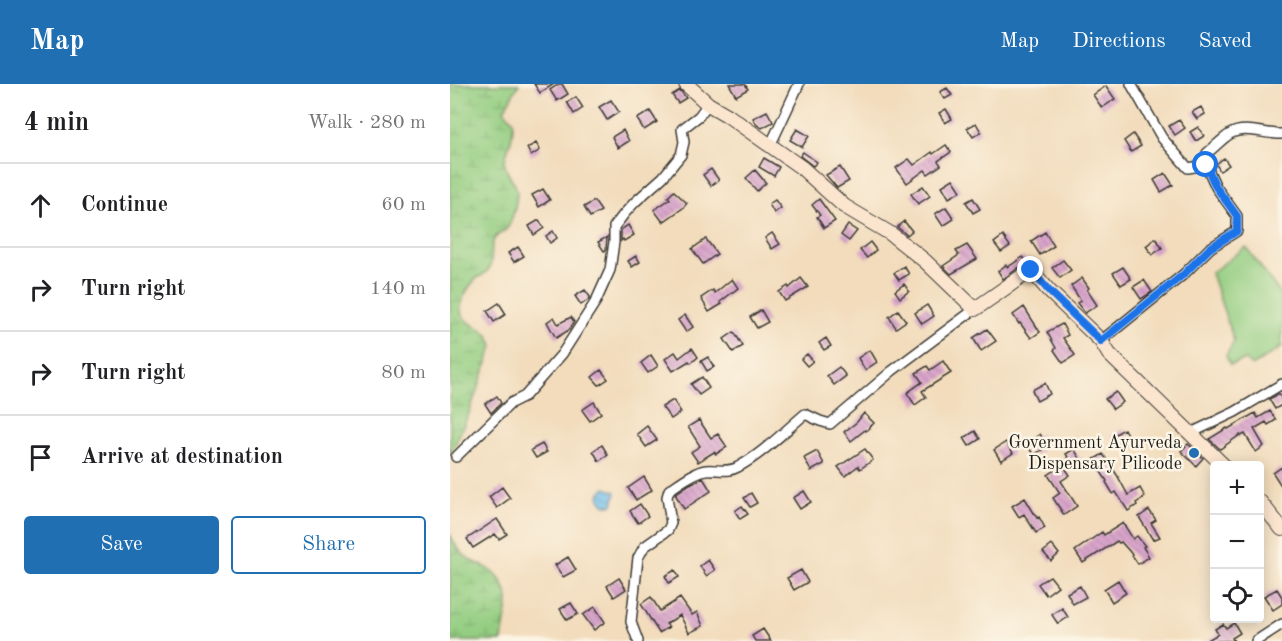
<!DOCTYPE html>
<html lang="en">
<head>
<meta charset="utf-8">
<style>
	:root { --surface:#fff; --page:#f2f2f2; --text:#202124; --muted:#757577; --line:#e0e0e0; --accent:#1f6fb2 }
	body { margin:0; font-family:"Old Standard TT",serif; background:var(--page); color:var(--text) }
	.controls { position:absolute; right:18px; bottom:18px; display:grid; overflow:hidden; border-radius:6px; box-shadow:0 3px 15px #0003 }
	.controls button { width:54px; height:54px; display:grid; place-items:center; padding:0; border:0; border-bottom:2px solid var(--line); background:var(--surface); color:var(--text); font:30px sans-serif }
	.stop { position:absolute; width:18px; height:18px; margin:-14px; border:4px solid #1a73e8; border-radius:50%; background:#fff }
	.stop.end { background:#1a73e8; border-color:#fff; box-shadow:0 2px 6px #0008 }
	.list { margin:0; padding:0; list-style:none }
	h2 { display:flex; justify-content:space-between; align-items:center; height:78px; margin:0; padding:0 24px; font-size:26px }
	h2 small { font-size:20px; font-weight:400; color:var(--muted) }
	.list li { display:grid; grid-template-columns:39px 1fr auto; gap:18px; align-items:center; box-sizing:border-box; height:84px; padding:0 24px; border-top:2px solid var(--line) }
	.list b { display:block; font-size:22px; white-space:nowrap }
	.list em { font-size:20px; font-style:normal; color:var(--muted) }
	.actions { display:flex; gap:12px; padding:18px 24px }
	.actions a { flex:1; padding:14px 0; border:2px solid var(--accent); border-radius:6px; text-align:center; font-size:21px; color:var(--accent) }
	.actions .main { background:var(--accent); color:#fff }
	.icon { flex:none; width:33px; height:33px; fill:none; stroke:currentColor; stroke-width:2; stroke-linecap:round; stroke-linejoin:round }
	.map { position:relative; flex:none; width:832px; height:557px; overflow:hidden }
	header { display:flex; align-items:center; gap:36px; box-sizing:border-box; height:84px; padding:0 30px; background:var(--accent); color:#fff }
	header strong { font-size:28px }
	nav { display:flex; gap:33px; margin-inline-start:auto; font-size:21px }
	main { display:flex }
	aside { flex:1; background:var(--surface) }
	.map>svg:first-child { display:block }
</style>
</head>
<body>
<header>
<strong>Map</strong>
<nav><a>Map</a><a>Directions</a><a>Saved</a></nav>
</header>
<main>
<aside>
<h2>4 min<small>Walk · 280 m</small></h2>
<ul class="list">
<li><svg class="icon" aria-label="ahead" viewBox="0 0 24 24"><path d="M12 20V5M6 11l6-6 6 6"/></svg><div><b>Continue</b></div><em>60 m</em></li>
<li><svg class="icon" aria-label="right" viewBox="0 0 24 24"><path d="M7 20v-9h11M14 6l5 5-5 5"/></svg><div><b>Turn right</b></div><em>140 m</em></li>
<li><svg class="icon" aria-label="right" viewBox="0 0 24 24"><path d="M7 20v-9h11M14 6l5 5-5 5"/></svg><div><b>Turn right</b></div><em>80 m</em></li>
<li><svg class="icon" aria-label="arrive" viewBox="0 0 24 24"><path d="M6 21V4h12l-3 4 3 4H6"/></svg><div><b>Arrive at destination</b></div></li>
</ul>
<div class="actions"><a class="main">Save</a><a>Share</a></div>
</aside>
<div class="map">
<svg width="832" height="557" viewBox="0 0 832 557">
	<defs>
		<pattern id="wetland-marsh" width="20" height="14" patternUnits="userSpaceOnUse" patternTransform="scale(1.5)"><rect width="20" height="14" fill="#94ce82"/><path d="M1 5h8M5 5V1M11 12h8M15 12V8" fill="none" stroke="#7fb070"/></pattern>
		<pattern id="water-waves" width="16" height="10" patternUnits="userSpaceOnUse" patternTransform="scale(1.5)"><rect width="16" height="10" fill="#71bfeb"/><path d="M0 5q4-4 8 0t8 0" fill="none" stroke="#61a4c9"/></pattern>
		<pattern id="building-back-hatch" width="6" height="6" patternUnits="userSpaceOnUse" patternTransform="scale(1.5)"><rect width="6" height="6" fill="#d9a5cb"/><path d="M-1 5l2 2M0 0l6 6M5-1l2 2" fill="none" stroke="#ba8dae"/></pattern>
	</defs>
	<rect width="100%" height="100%" fill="#fcf5e5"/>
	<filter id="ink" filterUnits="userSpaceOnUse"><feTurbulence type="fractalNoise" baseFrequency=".0167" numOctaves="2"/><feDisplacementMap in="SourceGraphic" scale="12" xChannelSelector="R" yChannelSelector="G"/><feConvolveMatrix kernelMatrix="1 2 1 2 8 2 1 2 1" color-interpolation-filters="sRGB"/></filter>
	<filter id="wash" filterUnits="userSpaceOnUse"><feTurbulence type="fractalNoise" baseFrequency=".008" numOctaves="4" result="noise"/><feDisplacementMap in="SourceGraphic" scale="24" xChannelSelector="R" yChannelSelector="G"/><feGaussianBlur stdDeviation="1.35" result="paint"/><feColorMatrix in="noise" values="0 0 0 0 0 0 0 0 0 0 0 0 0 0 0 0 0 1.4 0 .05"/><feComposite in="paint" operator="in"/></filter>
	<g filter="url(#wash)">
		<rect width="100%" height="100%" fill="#f2dcbc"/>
		<path fill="url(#wetland-marsh)" stroke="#58754f" stroke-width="1.5" d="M0,0H69L54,26L63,37C63,44 63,50 61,56C59,64 54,73 55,82C57,90 63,96 66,103C69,111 63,135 58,143C55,148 48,149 45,154C38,163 45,177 38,186C36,189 31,192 27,194C19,202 7,218 12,231C18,244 37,240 43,262L19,329L0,372Z
			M0,450C3,457 7,465 13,470C26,483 39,479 51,497C54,503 57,508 58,515C58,528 53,543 52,557H0Z"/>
		<path fill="#94ce82" stroke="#58754f" stroke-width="1.5" d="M796,163L832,212V263L802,282L795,276L780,281L776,272L784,257L761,189Z"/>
		<path fill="url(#water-waves)" stroke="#466e84" stroke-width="1.5" d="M155,404L166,408L163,421C155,422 153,420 149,413L150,409Z"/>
		<g id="blocks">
			<path fill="url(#building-back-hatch)" d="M84,0H104L90,9Z
				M109,0H112L118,10L107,17L100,6Z
				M279,0H295L298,5L286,12Z
				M656,2L665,15L652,24L643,11Z
				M497,4L502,11L495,15L490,8Z
				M230,6L236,14L228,19L222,11Z
				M126,13L133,24L124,30L117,18Z
				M161,16L169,28L157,36L149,23Z
				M751,23L755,30L747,35L742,28Z
				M496,25L502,35L495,39L489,29Z
				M200,27L207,38L194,46L187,35Z
				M317,27L323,38L312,44L307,41L303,34Z
				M729,36L735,44L725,51L719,42Z
				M526,39L531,48L523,53L517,44Z
				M748,43L754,52L746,57L740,48Z
				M347,45L359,52L352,63L340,56Z
				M173,46L179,57L168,64L162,53Z
				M683,50L691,62L681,68L674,57Z
				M86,59L90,66L81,72L77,64Z
				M496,61L501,68L488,77L491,81L478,90L475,86L457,99L446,84L459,75L464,81L482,68L483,70Z
				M353,68L367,78L363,82L350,72Z
				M314,74L329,83L324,92L309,83Z
				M774,74L779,81L770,87L766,80Z
				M390,83L399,97L387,104L376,91Z
				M261,85L269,96L261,102L253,91Z
				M305,86L316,99L307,107L296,94Z
				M715,89L723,101L711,108L704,96Z
				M503,95L511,107L499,114L492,102Z
				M473,102L480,112L468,120L461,110Z
				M93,105L100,116L89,123L82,111Z
				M224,107L237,119L233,124L213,138L204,126L220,115L218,113Z
				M523,114L530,125L523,129L516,118Z
				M369,115L385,137L374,144L367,133L370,131L362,121Z
				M325,116L331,124L324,129L319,120Z
				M144,117L151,127L140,133L134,123Z
				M496,123L504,135L493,142L485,130Z
				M89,136L94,144L84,151L79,142Z
				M454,137L462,147L457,151L447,143Z
				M178,141L184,151L174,157L173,155L171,157V146Z
				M398,141L407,147L399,157L391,151Z
				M103,147L107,154L100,159L96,152Z
				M595,148L604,162L590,171L581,157Z
				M322,149L330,160L322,165L315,154Z
				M553,152L560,162L551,168L544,159Z
				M157,153L156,166L154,167L148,158Z
				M706,154L712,164L702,171L696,162Z
				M256,155L267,170L253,180L242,165Z
				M420,158L426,166L417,174L410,166Z
				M517,161L527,175L501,190L493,182L509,171L506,167Z
				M68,163L74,172L64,178L58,169Z
				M186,172L190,178L182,183L178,177Z
				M573,173L577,178L553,195L548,187L556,181L558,183Z
				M613,176L621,186L610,194L602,184Z
				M454,182L459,190L449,196L444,189Z
				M673,183L681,195L671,201L663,189Z
				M351,194L358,203L335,217L329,208L338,202L339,204Z
				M632,194L639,204L637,206L647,221L635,229L627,219L631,217L621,202Z
				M282,195L288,204L270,218L272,220L259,228L251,214L263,206L265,209Z
				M694,196L702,208L691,215L683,203Z
				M454,200L459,207L450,214L445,207Z
				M135,206L140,213L138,216L131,221L125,212Z
				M49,219L56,230L44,238L37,227Z
				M477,221L484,232L472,240L465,229Z
				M574,223L590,248L581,254L570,239L569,240L563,231Z
				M311,226L318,238L307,244L300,233Z
				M448,226L456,237L446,244L439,233Z
				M235,231L243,243L236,248L228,236Z
				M104,233L108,240L121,233L124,238L119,246L106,254L97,238Z
				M612,240L618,251L613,254L625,271L613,279L604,266L606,264L597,248Z
				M537,245L546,257L531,267L523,254Z
				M284,248L293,262L283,268L274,255Z
				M376,254L381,262L374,266L369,259Z
				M242,264L248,273L241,279L239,277L223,287L215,275L225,268L229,274Z
				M420,266L427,278L415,286L408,274Z
				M357,270L363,277L357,282L351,275Z
				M201,271L208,282L198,289L191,279Z
				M258,273L264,283L257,287L251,277Z
				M493,277L501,289L472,307L476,313L465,321L457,309L472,298L466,289L477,282L480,286Z
				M389,283L396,292L384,301L377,292Z
				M151,286L158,295L149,301L142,293Z
				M252,293L259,304L249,311L241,300Z
				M595,299L600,310L587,317L582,306Z
				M666,308L673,318L663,325L655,315Z
				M829,310L832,315V321L825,325L819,315Z
				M47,312L51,319L41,329L35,320Z
				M223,316L231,328L221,335L212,323Z
				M144,318L151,329L140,337L132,326Z
				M820,327L826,336L818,341L816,338L804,345L814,362L806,368L795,350L791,352L790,351L770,365L759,355L777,344L778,345L805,329L808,334Z
				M414,329L424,339L416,347L415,346L401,357L394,348L407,338Z
				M249,336L261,354L268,350L277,363L266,370L264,368L248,378L241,368L250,362L238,343Z
				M197,342L207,356L196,363L187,350Z
				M674,345L680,356L669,363L662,352Z
				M525,347L530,355L519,362L514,354Z
				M590,350L598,362L584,371L576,360Z
				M556,358L563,369L551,377L544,366Z
				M92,360L97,368L86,374L81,366Z
				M738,360L753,374L746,382L731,367Z
				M152,361L158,371L149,377L143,367Z
				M415,365L423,376L410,385L408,382L395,392L388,383Z
				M624,365L631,376L623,381L616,370Z
				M367,367L374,380L361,387L354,374Z
				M653,370L667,391L678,411L690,404L695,413L686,419L687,421L678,427L666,408L663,410L656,398L657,397L643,376Z
				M613,381L620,391L611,397L627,422L614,431L603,414L610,409L598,391Z
				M832,383V403L823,389Z
				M194,393L202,406L186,416L178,404Z
				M253,394L261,407L234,425L225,410L240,400Z
				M52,403L60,414L47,424L39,413Z
				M354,407L361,418L350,425L343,414Z
				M301,409L307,419L300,423L294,414Z
				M575,414L587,434L589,433L595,444L586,449L574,430L569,433L562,422Z
				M190,420L198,432L188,439L180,427Z
				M292,422L298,430L290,435L285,427Z
				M699,426L706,436L701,439L710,453L703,456L689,433Z
				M47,435L57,450L49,455L45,450L23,464L17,455Z
				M673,439L683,455L687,452L695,462L693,463L699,473L688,480L680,468L671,458L669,459L667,457L633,479L625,467L652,448L654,451Z
				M602,461L609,470L601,477L593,468Z
				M118,473L126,486L113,493L105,481Z
				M258,476L265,486L256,492L250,482Z
				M225,486L229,493L219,499L215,492Z
				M351,486L358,498L344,506L337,494Z
				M600,492L608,502L596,511L588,500Z
				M169,494L176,505L164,513L157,502Z
				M668,496L676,509L662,518L654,505Z
				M630,502L636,513L623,520L617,509Z
				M827,505L832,513V520L823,526L814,512Z
				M201,513L210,527L230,514L242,531L247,528L253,542L239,549L230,531L216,540L219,543L209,549L191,520Z
				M121,519L128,530L117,536L110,525Z
				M145,523L155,538L144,546L133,531Z
				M612,524L618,533L608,540L602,531Z
				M784,539L790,549L782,554L784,557H756L768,550L765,545L773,540L776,544Z
				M313,545L321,557H305L302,552Z"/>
		</g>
	</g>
	<g filter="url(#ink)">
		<use href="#blocks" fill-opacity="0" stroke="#3c3934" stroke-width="1.5"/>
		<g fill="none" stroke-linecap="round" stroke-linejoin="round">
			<defs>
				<path id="street" d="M681,0L712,54L738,84L756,81
					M320,62L349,0
					M651,257L734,190L760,164L787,147V132L766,103L756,81L757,69C765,63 772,55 780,50C795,41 816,51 832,50
					M741,349L785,328L832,300
					M6,373L61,319L75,312L112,270L146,217L160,186L164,158V143L174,130L185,118L213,93L231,71L234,58L232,45L249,32L258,20
					M188,557L181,538L188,474L194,463L218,446L221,439L217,413L219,406C230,399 243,388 256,386C267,385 278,389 288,383C311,371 335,347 355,330L370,337L380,340L442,287L525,225
					M806,557L832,540"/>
				<path id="secondary" d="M236,0L258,20L277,31L352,84L394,122L441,150L475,177L525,225L581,186L599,207L651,257L659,270L774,382
					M810,418L832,445"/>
			</defs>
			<use href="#street" stroke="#3c3934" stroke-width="12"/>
			<use href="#secondary" stroke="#3c3934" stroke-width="16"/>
			<use href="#street" stroke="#fff" stroke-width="9"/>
			<use href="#secondary" stroke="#fce5cf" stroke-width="14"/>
		</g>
	</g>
	<g fill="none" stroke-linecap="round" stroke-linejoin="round" filter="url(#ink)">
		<path stroke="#1a73e8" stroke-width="8" d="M581,186L599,207L651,257L734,190L760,164L787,147V132L766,103L756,81"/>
	</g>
	<circle fill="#1f6fb2" stroke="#fcf5e5" stroke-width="2" cx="744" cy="369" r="6"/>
	<g text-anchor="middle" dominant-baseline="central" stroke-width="5" stroke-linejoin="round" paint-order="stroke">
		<g font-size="18" fill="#1c1c1c" stroke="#fcf5e5" text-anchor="end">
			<text x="732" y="359">Government Ayurveda<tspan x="732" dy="21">Dispensary Pilicode</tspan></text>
		</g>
	</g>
</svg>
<div class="controls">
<button>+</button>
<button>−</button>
<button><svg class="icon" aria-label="locate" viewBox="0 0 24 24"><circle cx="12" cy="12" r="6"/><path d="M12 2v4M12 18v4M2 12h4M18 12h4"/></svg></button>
</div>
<div class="stop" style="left:756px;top:81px"></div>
<div class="stop end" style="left:581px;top:186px"></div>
</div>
</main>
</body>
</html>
